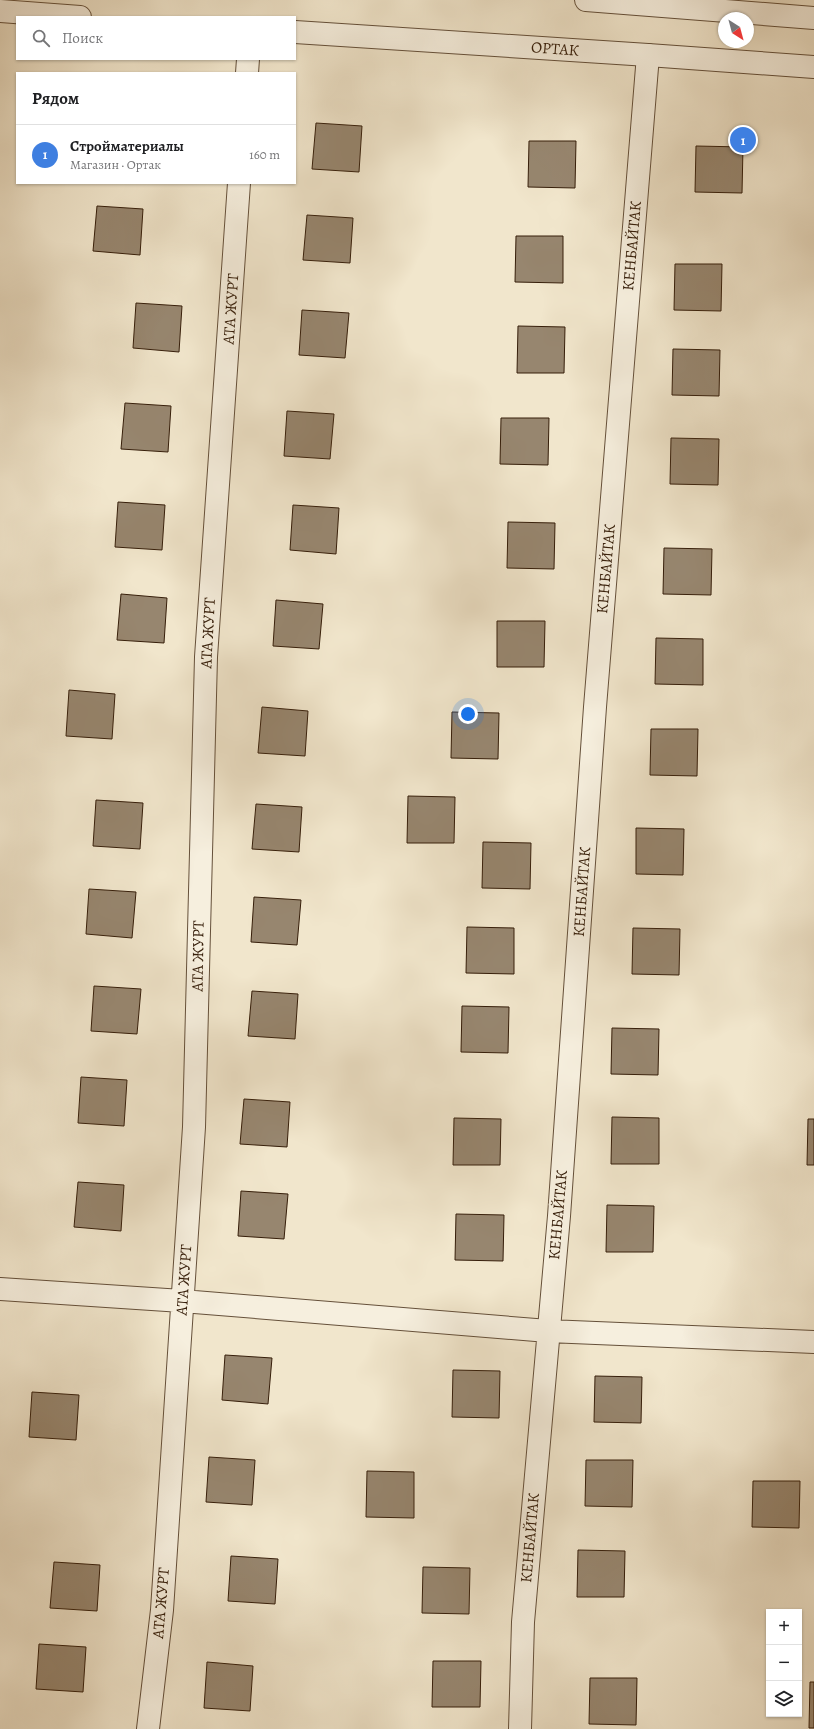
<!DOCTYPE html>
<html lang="ru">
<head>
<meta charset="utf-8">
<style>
	:root { --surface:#fff; --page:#f6f6f6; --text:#202124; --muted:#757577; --line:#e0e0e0; --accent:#1a73e8 }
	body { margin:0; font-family:Alegreya,serif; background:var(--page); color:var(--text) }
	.controls { position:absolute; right:12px; bottom:12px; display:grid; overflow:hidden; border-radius:0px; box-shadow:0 1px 3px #0004 }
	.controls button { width:36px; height:36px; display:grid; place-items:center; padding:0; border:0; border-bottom:1px solid var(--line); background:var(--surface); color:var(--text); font:20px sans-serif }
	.compass { position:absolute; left:718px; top:12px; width:36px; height:36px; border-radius:50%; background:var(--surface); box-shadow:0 1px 3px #0004; rotate:144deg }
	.you { position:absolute; left:468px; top:714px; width:14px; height:14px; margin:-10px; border:3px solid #fff; border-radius:50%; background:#1a73e8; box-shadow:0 0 0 6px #1a73e833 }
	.badge { display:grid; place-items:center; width:26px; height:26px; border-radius:50%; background:var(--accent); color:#fff; font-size:13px; font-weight:700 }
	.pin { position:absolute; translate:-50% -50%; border:2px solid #fff; box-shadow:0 1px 4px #0006 }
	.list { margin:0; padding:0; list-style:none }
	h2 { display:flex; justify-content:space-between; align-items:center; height:52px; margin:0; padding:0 16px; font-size:17px }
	h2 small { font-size:13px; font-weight:400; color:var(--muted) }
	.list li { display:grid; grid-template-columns:26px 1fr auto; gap:12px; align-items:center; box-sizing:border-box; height:60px; padding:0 16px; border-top:1px solid var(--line) }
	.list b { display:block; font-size:15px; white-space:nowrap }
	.list p { margin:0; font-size:13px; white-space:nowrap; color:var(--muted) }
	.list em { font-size:13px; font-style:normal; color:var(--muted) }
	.icon { flex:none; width:22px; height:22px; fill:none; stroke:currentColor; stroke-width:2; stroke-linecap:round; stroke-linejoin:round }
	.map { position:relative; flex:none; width:814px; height:1729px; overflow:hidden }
	.search { position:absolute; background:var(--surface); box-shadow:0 1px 3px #0004; left:16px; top:16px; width:280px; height:44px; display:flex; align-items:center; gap:10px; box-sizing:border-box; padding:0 14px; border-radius:0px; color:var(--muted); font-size:15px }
	.panel { position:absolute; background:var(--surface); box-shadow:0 1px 3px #0004; left:16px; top:72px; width:280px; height:112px; border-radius:0px }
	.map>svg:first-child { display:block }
</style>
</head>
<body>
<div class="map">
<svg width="814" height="1729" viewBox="0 0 814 1729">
	<rect width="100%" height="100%" fill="#f1e6cc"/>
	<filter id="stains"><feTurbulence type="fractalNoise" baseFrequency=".005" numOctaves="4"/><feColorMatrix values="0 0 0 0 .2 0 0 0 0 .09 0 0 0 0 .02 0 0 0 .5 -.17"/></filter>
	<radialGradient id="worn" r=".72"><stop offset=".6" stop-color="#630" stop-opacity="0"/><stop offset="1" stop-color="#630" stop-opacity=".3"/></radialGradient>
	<path fill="#97866f" stroke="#361e0a" d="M316,123L362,126L359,172L312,169Z
		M529,141H576L575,188L528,187Z
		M696,146L743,147L742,193L695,192Z
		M97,206L143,209L140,255L93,251Z
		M307,215L353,218L350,263L303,260Z
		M516,236H563V283L515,282Z
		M675,264H722L721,311L674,310Z
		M136,303L182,306L179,352L133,348Z
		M302,310L349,313L345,358L299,355Z
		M518,326L565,327L564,373H517Z
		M673,349L720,350L719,396L672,395Z
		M125,403L171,406L168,452L121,449Z
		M287,411L334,414L330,459L284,456Z
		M501,418H549L548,465L500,464Z
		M671,438L719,439L718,485L670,484Z
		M118,502L165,505L162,550L115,547Z
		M293,505L339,508L336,554L290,550Z
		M508,522L555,523L554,569L507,568Z
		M664,548L712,549L711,595L663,594Z
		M121,594L167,598L164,643L117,640Z
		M276,600L323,604L319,649L273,646Z
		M497,621H545L544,667H497Z
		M656,638L703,639V685L655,684Z
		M69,690L115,694L112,739L66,736Z
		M262,707L308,711L305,756L258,753Z
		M452,712L499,713L498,759L451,758Z
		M651,729H698L697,776L650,775Z
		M408,796L455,797L454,843H407Z
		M96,800L143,803L140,849L93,846Z
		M256,804L302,807L299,852L252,849Z
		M636,828L684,829L683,875L636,874Z
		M483,842L531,843L530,889L482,888Z
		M89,889L136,892L132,938L86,934Z
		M254,897L301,900L297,945L251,942Z
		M467,927L514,928V974L466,973Z
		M633,928L680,929L679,975L632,974Z
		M94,986L141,989L137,1034L91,1031Z
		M252,991L298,994L295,1039L248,1036Z
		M462,1006L509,1007L508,1053L461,1052Z
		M612,1028L659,1029L658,1075L611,1074Z
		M81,1077L127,1080L124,1126L78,1123Z
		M244,1099L290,1102L287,1147L240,1144Z
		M612,1117L659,1118V1164H611Z
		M454,1118L501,1119L500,1165H453Z
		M808,1119H814V1165H807Z
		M78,1182L124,1185L121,1231L74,1227Z
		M241,1191L288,1194L284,1239L238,1236Z
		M607,1205L654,1206L653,1252H606Z
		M456,1214L504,1215L503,1261L455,1260Z
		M225,1355L272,1358L268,1404L222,1400Z
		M453,1370L500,1371L499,1418L452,1417Z
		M595,1376L642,1377L641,1423L594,1422Z
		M32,1392L79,1395L76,1440L29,1437Z
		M209,1457L255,1460L252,1505L206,1502Z
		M586,1460H633L632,1507L585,1506Z
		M367,1471L414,1472V1518L366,1517Z
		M753,1481H800L799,1528L752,1527Z
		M578,1550L625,1551L624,1597H577Z
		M231,1556L278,1559L275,1604L228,1601Z
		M54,1562L100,1565L97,1611L50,1608Z
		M423,1567L470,1568L469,1614L422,1613Z
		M39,1644L86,1647L83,1692L36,1689Z
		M433,1661H481L480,1707H432Z
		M207,1662L253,1666L250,1711L204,1708Z
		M590,1678H637L636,1725L589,1724Z
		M810,1682H814V1728H809Z"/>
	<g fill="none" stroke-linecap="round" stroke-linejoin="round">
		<defs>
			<path id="minor" d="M247,73L248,59
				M0,1289L182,1301L548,1331L814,1342
				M148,1729L162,1610L194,1127L206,657L239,183
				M520,1729L523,1622L559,1216L595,707L648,55"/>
			<path id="tertiary" d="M586,0L814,18
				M0,11L80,17
				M295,32L648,55L814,67"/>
		</defs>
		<use href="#minor" stroke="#65503a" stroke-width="24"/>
		<use href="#tertiary" stroke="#65503a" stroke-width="24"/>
		<use href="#minor" stroke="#f6efde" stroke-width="22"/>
		<use href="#tertiary" stroke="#f6efde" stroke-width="22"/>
	</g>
	<g text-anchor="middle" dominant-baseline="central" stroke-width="4" stroke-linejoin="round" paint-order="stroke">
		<g font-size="16" fill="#361e0a" stroke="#f6efde">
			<text transform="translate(555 49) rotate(4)">ОРТАК</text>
			<text transform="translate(632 246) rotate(-85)">КЕНБАЙТАК</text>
			<text transform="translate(231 309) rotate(-86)">АТА ЖУРТ</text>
			<text transform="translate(606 569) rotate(-85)">КЕНБАЙТАК</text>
			<text transform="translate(208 633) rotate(-87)">АТА ЖУРТ</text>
			<text transform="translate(582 892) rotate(-86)">КЕНБАЙТАК</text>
			<text transform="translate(198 956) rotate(-89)">АТА ЖУРТ</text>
			<text transform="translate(558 1215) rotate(-85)">КЕНБАЙТАК</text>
			<text transform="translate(184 1280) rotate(-86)">АТА ЖУРТ</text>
			<text transform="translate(530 1538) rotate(-85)">КЕНБАЙТАК</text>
			<text transform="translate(161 1603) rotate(-85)">АТА ЖУРТ</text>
		</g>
	</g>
	<rect width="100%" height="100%" filter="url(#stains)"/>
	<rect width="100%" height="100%" fill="url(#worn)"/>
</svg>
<div class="controls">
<button>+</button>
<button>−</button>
<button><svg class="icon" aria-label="layers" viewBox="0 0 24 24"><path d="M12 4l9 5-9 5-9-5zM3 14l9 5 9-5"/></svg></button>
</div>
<svg class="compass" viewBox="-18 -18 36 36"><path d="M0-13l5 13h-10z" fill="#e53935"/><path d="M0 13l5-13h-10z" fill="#757577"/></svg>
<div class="you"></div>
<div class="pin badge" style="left:743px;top:140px;background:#3f7fe0">1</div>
<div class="search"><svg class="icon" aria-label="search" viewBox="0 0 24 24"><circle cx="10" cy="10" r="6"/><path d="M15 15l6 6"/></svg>Поиск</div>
<section class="panel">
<h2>Рядом<small></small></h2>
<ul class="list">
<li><span class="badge" style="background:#3f7fe0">1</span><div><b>Стройматериалы</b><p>Магазин · Ортак</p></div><em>160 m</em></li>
</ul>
</section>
</div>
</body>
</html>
